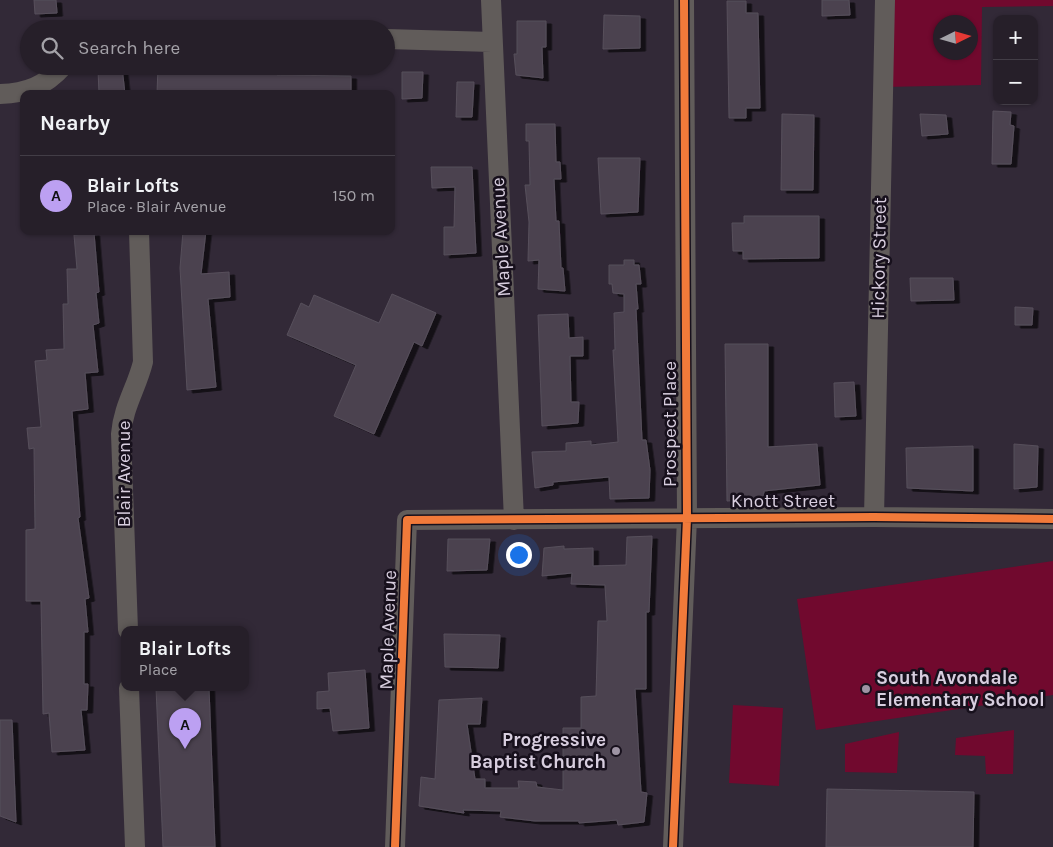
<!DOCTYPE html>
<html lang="en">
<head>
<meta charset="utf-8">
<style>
	:root { --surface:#261f29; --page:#2e2731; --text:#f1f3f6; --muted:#a4a2a8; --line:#423d46; --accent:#bca0f2 }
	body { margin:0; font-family:Karla,sans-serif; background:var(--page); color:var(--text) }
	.controls { position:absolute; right:15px; top:15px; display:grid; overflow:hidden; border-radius:10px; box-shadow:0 1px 4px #0004 }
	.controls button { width:45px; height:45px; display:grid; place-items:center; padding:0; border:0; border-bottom:1px solid var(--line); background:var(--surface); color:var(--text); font:25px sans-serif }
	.compass { position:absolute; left:933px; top:15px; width:45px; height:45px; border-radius:50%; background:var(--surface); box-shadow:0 1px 4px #0004; rotate:85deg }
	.you { position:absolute; left:518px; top:554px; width:18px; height:18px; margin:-12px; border:4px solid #fff; border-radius:50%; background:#1a73e8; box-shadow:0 0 0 8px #1a73e833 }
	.badge { display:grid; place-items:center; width:32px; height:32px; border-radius:50%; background:var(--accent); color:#111; font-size:16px; font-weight:700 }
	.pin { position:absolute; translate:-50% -41px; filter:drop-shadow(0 1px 2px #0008) }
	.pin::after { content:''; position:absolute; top:26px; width:18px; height:15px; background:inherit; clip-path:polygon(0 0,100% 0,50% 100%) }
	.popup { position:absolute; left:121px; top:626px; width:128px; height:65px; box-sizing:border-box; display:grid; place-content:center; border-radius:10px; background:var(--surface); filter:drop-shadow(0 1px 4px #0005); font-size:16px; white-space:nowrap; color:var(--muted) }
	.popup b { font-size:19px; color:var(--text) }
	.popup::after { content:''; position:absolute; left:50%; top:100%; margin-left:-10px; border:10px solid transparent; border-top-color:var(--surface) }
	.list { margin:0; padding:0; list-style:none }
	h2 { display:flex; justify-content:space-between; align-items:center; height:65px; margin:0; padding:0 20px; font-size:21px }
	h2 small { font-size:16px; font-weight:400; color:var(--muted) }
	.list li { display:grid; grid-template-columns:32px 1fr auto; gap:15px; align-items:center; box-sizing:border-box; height:80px; padding:0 20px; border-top:1px solid var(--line) }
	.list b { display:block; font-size:19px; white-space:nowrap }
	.list p { margin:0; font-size:16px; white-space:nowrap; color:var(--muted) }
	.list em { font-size:16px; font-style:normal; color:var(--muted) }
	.icon { flex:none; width:28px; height:28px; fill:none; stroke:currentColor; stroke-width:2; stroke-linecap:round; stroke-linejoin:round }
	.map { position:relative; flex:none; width:1053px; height:847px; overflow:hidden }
	.search { position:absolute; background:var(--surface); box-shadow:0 1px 4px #0004; left:20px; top:20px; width:375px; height:55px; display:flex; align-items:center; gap:12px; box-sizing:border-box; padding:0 18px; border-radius:28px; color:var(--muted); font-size:19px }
	.panel { position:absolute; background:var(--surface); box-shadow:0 1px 4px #0004; left:20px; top:90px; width:375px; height:145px; border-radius:10px }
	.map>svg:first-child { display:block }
</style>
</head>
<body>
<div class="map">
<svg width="1053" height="847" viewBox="0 0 1053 847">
	<defs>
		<filter id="shadow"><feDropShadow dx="5.5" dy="3" stdDeviation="0" flood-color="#0009"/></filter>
	</defs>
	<rect width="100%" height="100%" fill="#322937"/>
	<path fill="#71092e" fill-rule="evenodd" d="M885,0H1053V6L982,7L981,85L883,87ZM940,22H970V52H940Z
		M1053,561V695L816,730L797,599Z
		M733,705L783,708L779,786L729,783Z
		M1014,730L1013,774H986L985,756L955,755L956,738Z
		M899,732L897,773L845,772V744Z"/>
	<path fill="#4b4350" stroke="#574f5b" filter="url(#shadow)" d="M34,0H56L57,13L35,14Z
		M822,0H849L850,15L822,16Z
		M727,1H746V13H758L760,108H746V118H729Z
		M604,15L640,16V48L603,49Z
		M517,21H546V47H542L543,78L516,75L514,54H517Z
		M158,66H238V69L278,70L277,75L351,76V94H157Z
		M122,67L125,94H99L98,69Z
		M402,72H423L422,98L402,99Z
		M457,82H474L472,117H456Z
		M993,111L1011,112L1010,125L1014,126L1011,164H992Z
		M782,114L814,115L813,190H781Z
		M920,114L946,115L948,134L922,136Z
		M526,124H555L556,162H560L561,179H554L556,221H559L561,268H563L565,291L538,289L539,260L528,261L529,222L525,185H530L529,141H526Z
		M598,158H640L638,212L601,214Z
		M431,167H472L476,253L444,255V227H454L455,187L432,188Z
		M744,216H819V258L743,259V251H733L732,223H744Z
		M183,231H206L201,274L229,272L230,297L208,299L216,387L187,390L180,268Z
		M94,233L99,292L96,293L99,323L93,325L98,372L85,373L88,409L72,411L80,517L78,518L89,598L85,599L88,632H84V684H88L87,710H81L85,750L52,752L49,713L43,714L41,601H26V530L35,529L34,448L29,449L27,428L41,427L35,361L47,360L46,350L64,349L63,304H68L67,269H77L74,235Z
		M624,260H634V265H639L641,284H636L638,309H636L642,440H646L650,470L649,498L610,499L609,477L553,482V485L535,488L532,452L566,451V443L591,441V445L618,442L613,350H615L614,313L624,312V294L613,293L612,284H609V265H624Z
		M910,278H953L954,300L911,301Z
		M392,294L436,313L422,346L414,342L374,434L334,416L356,365L287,335L301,303L309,307L314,295L379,323Z
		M1015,307L1033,308L1032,325H1015Z
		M568,314L569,338L583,337V356H570L571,402H579L578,423L542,426L538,315Z
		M725,344H768V447L817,444L820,485L764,491V499L727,501Z
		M854,382L856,416L835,417L834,383Z
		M1014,444L1038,446L1037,487L1014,489Z
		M973,446V491L907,488L906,448Z
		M652,536L649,612H646V689H635L641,792L647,793L644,822L618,825L617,820L579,823V821H535L500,817L501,811L463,810L464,813L419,806L421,777L435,779L439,700L482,698L480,724H467L475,779H485V788H519L518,781L536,782L537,787L563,790V728H581V697L596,696L598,621H607L605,585L571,584L572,573L542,576L544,548L564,546V549L593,548V566L626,565L627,537Z
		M448,539H490L487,570L447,571Z
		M444,634L500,635L498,668L445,667Z
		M365,670L369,728L333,731L330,708L317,709V692L329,691L328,673Z
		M156,688H209L215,847H163Z
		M0,720H12L16,822L0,816Z
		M827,789L974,792L973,847H826Z"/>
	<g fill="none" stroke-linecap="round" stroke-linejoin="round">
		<path stroke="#615c5a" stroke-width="20" d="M491,0L514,520
			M386,39L492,42
			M0,94C27,93 45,86 63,66
			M874,517L885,0
			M128,630L121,434C123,407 137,387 143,362L139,231
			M129,688L135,847
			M395,847L407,520L874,517L1053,519
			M673,847L687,518L684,0"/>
		<defs>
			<path id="cycleway" d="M395,847L407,520L874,517L1053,519
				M673,847L687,518L684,0"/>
		</defs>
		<use href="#cycleway" stroke="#17101c" stroke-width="11"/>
		<use href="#cycleway" stroke="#f17a3a" stroke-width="8"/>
	</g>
	<g fill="#9e94a4" stroke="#17101c" stroke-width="2">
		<circle cx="866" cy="689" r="5"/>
		<circle cx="616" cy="751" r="5"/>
	</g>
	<g text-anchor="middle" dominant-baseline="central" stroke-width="5" stroke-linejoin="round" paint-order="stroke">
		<g font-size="19" fill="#d8cedf" stroke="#17101c">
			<text transform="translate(501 237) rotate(-93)">Maple Avenue</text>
			<text transform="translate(879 258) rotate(-89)">Hickory Street</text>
			<text transform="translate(670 424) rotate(-90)">Prospect Place</text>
			<text transform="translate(124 474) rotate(-90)">Blair Avenue</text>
			<text x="783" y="501">Knott Street</text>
			<text transform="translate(388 630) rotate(-88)">Maple Avenue</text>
		</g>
		<g font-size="19" font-weight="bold" fill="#d8cedf" stroke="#17101c" text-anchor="start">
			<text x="876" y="678">South Avondale<tspan x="876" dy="22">Elementary School</tspan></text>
			<text x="606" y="740" text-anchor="end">Progressive<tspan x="606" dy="22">Baptist Church</tspan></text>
		</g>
	</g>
</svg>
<div class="controls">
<button>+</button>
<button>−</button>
</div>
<svg class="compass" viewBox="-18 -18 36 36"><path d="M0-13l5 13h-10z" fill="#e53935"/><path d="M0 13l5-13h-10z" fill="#a4a2a8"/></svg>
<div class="you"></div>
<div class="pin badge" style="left:185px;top:749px">A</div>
<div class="popup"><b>Blair Lofts</b>Place</div>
<div class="search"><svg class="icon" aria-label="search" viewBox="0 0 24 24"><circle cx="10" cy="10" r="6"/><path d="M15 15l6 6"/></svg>Search here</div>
<section class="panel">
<h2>Nearby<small></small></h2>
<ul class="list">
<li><span class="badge">A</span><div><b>Blair Lofts</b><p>Place · Blair Avenue</p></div><em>150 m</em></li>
</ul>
</section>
</div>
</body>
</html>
